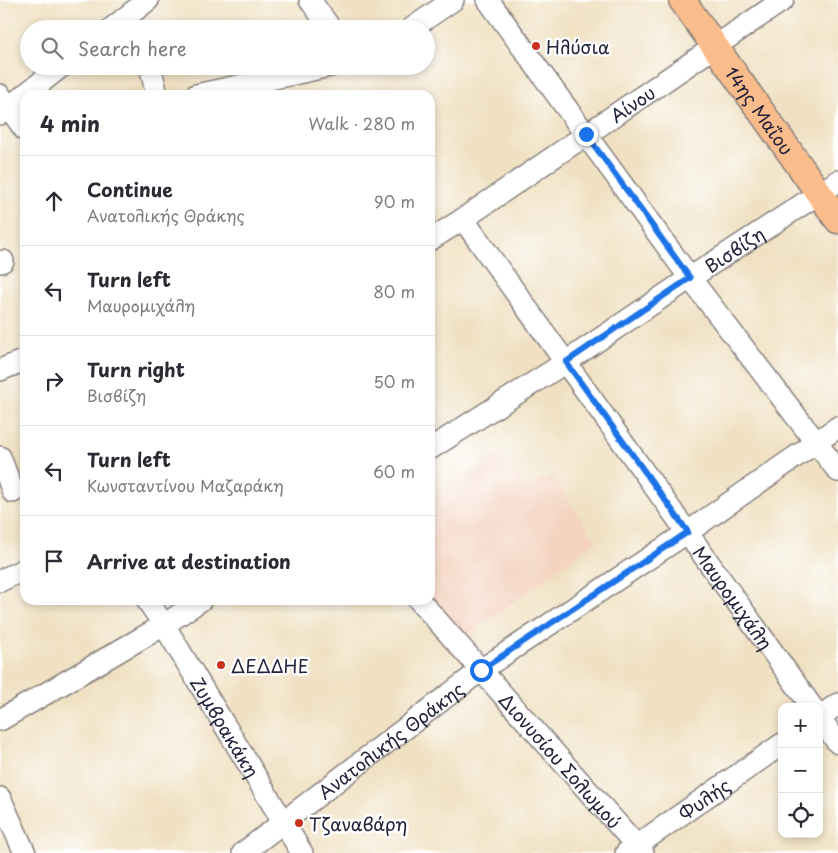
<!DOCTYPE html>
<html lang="en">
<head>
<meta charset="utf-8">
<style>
	:root { --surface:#fff; --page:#f2f2f3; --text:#2b2b33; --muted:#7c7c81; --line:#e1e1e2 }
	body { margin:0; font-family:"Playpen Sans",sans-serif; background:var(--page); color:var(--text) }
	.controls { position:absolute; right:15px; bottom:15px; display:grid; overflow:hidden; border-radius:10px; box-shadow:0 2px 8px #0003 }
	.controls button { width:45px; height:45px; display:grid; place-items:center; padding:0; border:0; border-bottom:1px solid var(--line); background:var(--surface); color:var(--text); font:25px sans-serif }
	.stop { position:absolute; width:15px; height:15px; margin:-11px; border:4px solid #1a73e8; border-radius:50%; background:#fff }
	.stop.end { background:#1a73e8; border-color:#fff; box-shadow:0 1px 5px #0008 }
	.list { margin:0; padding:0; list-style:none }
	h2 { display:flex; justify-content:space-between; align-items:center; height:65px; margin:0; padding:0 20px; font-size:21px }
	h2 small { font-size:16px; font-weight:400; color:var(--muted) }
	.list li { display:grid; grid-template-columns:32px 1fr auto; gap:15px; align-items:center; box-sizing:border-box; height:90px; padding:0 20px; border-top:1px solid var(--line) }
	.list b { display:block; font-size:19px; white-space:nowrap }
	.list p { margin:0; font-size:16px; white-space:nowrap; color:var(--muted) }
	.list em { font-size:16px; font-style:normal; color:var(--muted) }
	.icon { flex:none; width:28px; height:28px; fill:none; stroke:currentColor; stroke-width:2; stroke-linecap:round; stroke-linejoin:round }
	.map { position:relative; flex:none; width:838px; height:853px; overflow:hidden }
	.search { position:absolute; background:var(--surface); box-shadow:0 2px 8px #0003; left:20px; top:20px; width:415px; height:55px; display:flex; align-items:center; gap:12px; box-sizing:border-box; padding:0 18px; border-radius:28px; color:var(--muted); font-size:19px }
	.panel { position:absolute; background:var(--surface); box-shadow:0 2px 8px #0003; left:20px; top:90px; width:415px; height:515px; border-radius:15px }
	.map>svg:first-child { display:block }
</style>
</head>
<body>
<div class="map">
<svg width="838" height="853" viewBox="0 0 838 853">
	<rect width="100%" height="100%" fill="#fff"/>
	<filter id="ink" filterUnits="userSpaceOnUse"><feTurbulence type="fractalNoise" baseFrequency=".02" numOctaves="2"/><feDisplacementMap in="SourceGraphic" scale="10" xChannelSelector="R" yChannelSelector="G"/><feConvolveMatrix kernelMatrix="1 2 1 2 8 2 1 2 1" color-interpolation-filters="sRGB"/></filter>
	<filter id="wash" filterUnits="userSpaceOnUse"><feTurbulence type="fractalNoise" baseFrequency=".0096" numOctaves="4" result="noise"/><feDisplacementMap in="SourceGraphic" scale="20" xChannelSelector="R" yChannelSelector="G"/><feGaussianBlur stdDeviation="1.12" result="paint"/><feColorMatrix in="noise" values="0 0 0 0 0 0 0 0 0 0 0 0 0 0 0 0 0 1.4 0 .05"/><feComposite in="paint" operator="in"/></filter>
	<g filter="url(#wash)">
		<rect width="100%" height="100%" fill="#f0e1c3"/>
		<path fill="#f4d3c0" d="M501,452L526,488L551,475L596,541L452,647L408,600H430V498Z"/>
	</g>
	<g filter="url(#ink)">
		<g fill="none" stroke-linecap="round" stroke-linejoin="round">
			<defs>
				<g id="minor">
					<path d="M310,0L331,29"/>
					<path d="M488,0L690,278L838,471"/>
					<path d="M111,29L148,0"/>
					<path d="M411,29L453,0"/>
					<path d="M150,66L157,95"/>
					<path d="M0,95L25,130"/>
					<path d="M196,95L330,66"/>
					<path d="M0,114L62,66"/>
					<path id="s1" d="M463,219L812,707"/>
					<path id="s2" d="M430,240L463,219L783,0"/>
					<path d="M0,262L3,261"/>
					<path d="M0,370L25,360"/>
					<path id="s3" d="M430,449L566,362L690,278L838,181"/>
					<path d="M0,457L13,492"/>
					<path d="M0,581L25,569"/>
					<path id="s4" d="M147,600L164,625L302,853"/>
					<path id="s5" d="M419,600L643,853"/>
					<path d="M819,717L838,743"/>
					<path d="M819,717L838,704"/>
					<path d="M0,720L164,625L201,600"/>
					<path d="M0,798L25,853"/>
					<path id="s6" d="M243,853L481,670L688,532L838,427"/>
					<path id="s7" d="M626,853L782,744"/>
				</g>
				<g id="major">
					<path id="s8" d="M682,0L838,220"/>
				</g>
			</defs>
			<use href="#minor" stroke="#89827f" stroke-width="24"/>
			<use href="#major" stroke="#89827f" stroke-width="29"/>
			<use href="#minor" stroke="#fff" stroke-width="21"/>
			<use href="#major" stroke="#fabc8b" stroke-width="26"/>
		</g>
	</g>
	<g fill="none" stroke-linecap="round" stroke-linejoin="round" filter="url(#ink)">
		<path stroke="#1a73e8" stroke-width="6" d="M481,670L688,532L566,362L690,278L586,134"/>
	</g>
	<g fill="#c8321e" stroke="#fff" stroke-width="2">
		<circle cx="536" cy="46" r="5"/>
		<circle cx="221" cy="665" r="5"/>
		<circle cx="299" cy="823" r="5"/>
	</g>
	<g text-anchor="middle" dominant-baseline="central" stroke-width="5" stroke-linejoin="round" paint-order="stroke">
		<g font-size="18" fill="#22223b" stroke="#fff" text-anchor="start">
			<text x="546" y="46">Ηλύσια</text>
			<text x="231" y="665">ΔΕΔΔΗΕ</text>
			<text x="309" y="823">Τζαναβάρη</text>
		</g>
		<g font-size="18" fill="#22223b" stroke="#fff">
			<text stroke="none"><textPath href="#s2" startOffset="244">Αίνου</textPath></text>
			<text stroke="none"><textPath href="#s8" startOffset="135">14ης Μαΐου</textPath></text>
			<text stroke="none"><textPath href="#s3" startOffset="364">Βισβίζη</textPath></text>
			<text stroke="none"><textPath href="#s1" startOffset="465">Μαυρομιχάλη</textPath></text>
			<text stroke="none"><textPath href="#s4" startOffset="149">Ζυμβρακάκη</textPath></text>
			<text stroke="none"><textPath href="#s6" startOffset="186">Ανατολικής Θράκης</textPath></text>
			<text stroke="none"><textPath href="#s5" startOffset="214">Διονυσίου Σολωμού</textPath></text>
			<text stroke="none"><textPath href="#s7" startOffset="95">Φυλής</textPath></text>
		</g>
	</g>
</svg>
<div class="controls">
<button>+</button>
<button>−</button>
<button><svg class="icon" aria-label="locate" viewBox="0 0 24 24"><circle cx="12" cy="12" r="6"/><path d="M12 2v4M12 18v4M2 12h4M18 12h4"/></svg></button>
</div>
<div class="stop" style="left:481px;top:670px"></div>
<div class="stop end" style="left:586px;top:134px"></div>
<div class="search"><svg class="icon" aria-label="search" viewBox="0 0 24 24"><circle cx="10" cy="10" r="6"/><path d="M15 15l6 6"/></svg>Search here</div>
<section class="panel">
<h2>4 min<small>Walk · 280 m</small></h2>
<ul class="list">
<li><svg class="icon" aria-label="ahead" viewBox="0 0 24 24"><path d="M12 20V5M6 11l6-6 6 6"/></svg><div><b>Continue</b><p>Ανατολικής Θράκης</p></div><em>90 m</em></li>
<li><svg class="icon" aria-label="left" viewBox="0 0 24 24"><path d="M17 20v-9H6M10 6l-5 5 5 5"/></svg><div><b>Turn left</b><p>Μαυρομιχάλη</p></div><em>80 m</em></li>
<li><svg class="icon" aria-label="right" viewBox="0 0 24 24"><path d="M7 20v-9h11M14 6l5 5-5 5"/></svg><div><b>Turn right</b><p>Βισβίζη</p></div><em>50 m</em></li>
<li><svg class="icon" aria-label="left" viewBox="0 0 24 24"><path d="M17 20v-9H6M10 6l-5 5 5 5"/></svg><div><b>Turn left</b><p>Κωνσταντίνου Μαζαράκη</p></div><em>60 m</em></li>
<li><svg class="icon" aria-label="arrive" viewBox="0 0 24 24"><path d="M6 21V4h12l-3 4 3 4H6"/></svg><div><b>Arrive at destination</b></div></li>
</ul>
</section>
</div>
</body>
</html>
